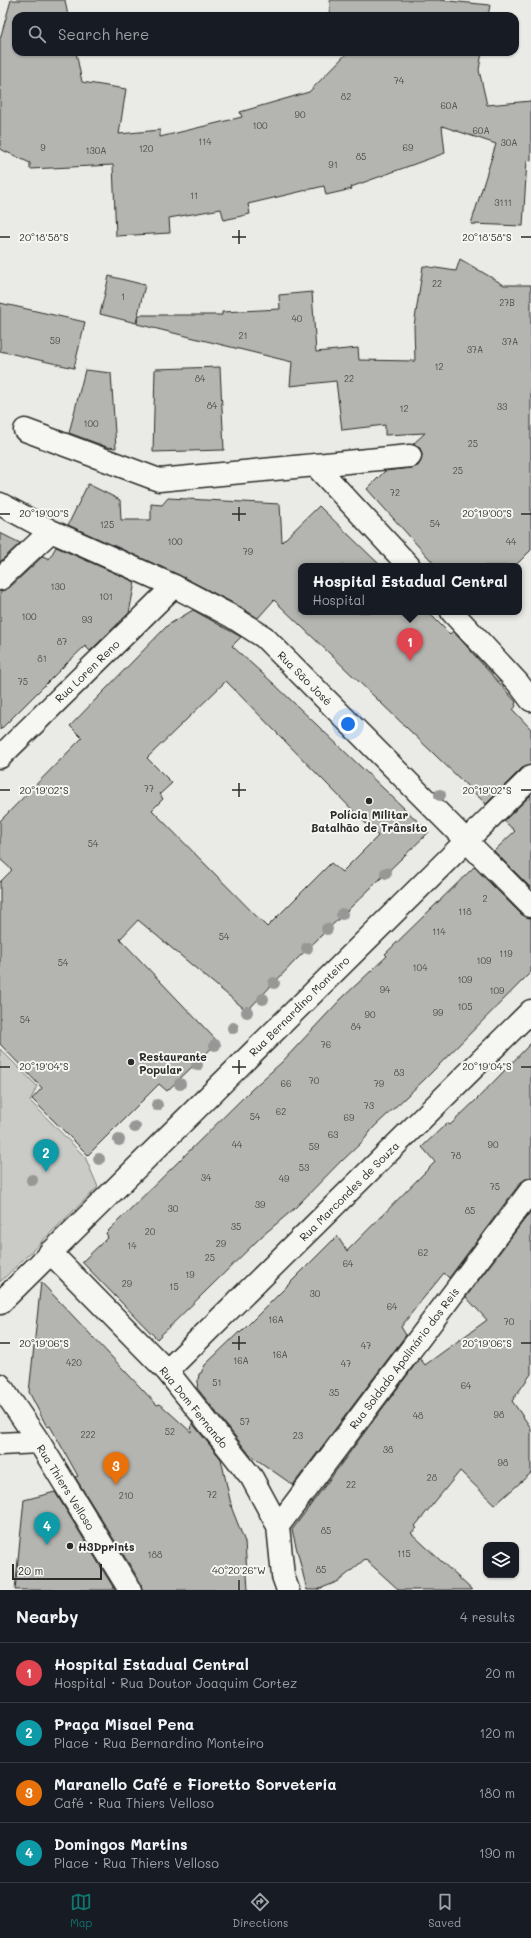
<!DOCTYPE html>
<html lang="en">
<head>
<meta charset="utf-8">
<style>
	:root { --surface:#171b24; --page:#242831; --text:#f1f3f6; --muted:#9ea1a6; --line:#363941; --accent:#0f766e }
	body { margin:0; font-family:Mali,sans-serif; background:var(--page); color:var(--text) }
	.controls { position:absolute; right:12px; bottom:12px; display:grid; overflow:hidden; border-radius:8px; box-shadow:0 1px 3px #0004 }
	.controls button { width:36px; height:36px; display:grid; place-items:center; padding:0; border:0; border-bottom:1px solid var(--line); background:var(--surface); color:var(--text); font:20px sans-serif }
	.scale { position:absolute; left:12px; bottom:10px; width:90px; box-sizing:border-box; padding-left:4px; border:2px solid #2b2b2b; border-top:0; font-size:11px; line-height:14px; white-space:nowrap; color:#2b2b2b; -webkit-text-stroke:3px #f6f6f2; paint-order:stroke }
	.you { position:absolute; left:348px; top:724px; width:14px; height:14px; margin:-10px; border:3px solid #fff; border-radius:50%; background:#1a73e8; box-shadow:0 0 0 6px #1a73e833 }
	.badge { display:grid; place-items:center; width:26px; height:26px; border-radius:50%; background:var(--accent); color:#fff; font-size:13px; font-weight:700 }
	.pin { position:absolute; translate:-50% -33px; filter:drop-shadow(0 1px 2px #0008) }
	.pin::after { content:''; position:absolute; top:21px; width:14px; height:12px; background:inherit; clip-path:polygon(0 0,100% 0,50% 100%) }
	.popup { position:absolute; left:298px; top:563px; width:224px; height:52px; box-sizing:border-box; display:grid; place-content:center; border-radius:8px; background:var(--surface); filter:drop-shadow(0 1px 3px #0005); font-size:13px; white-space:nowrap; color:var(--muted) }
	.popup b { font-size:15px; color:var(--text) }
	.popup::after { content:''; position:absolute; left:50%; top:100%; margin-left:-8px; border:8px solid transparent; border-top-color:var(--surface) }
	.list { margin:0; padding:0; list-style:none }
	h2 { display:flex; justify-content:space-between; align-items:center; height:52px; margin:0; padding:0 16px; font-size:17px }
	h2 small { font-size:13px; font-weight:400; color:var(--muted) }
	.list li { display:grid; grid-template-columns:26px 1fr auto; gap:12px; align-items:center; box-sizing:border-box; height:60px; padding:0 16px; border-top:1px solid var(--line) }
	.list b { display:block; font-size:15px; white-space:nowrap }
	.list p { margin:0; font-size:13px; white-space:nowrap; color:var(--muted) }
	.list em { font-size:13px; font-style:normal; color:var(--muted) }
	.icon { flex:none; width:22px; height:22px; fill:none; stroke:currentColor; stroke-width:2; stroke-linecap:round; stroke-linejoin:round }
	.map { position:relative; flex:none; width:531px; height:1590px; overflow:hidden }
	.search { position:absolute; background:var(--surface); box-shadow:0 1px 3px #0004; left:12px; right:12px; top:12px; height:44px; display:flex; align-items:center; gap:10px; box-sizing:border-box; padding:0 14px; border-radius:12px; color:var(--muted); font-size:15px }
	.sheet { height:292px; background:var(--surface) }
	nav { display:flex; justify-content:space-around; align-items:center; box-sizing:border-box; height:56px; border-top:1px solid var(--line); background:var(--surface); font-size:11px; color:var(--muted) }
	nav a { display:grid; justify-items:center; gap:2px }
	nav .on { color:var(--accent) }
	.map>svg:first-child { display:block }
</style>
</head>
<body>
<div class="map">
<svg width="531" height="1590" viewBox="0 0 531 1590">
	<rect width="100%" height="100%" fill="#eaeae6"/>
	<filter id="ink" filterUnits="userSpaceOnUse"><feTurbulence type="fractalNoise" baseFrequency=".025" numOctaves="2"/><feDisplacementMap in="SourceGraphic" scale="8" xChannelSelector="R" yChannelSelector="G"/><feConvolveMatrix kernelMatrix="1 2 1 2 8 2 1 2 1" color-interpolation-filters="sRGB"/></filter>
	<g filter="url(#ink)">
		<path fill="#cacac7" stroke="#7a7a79" d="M0,1049L37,1086L30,1101L85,1157L98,1187L0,1282Z"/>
		<path fill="#b4b4b1" stroke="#2b2b2b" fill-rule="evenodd" d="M11,0H65L68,16H16V52H76L82,82L126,89L119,134L160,130V137L242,117L240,112L309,92L348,52H482L479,70L487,105L531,101V161L527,160L523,226L471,224L496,144L442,126L445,153L351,187L352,189L326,195L324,186L248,204L250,214L224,220L221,209L169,218L170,233L116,236L113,165L30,169V163L0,149V39Z
			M330,0H438L490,5L488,16H329Z
			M460,259L504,285H531V550L515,566H436L367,489L385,471L411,468L418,466L421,461L422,454L420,448L413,444L425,433L385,435V425L342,430L336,381L290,386L292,362L137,324L138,315H222V312L280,309L279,295L312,292L316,352L358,348L359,360L415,361L414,326L423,266L456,271Z
			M109,276L145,285L136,323L100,314Z
			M0,303L85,322L74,368L0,351Z
			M220,367L224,450L153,452L155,369Z
			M85,370L111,373L116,448L107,447L69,433Z
			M88,484L120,500L121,520H151V504L162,505L168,498L280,504L282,542L319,506L381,566H301V612H428L450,634L453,631L516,702L515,704L516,706L513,710L531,729V765L522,768L486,804L274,600L258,618L237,605L179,575L68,525Z
			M0,533L20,543L0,562Z
			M56,547L135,582L129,613L90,651L85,646L68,662L0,730V591L9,588L43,556L49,559Z
			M193,610L241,637L232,646L273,683L429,832L297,959L247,1011L138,920L120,939L218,1042L167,1091L159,1084L88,1155L32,1099L42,1088L0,1044V882L12,870L0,859V821L82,738L70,726L168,625ZM226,681L378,836L342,872L331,863L267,927L152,810L163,799L160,794L172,783L147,758Z
			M531,795V888L494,851L515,831L504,821Z
			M474,867L522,915L531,918V972L423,1081L374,1127L363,1141L342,1161V1160L295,1208L262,1236L157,1339L82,1262L108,1237L106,1233L251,1090L282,1062L341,999L387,956L385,954Z
			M531,1043V1178L521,1182L449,1278L444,1273L417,1306L401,1327L406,1335L293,1485L250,1455L197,1388L199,1374L201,1373L205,1365L239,1332L240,1333L337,1236L347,1251L435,1162L422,1147L447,1123L450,1125L477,1099Z
			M531,1211V1374L512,1401L531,1428V1473L495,1505L460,1471L415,1526L417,1528L411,1533L472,1590H399L365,1559L339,1581L317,1590H307L292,1530L420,1358L425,1365L487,1320L466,1297Z
			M41,1282L157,1405L160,1404L191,1432L192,1423L221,1459L232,1509L245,1542L248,1590H142L141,1583L75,1477L78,1476L50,1426L47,1427L29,1392Z
			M55,1492L115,1590H15L24,1500Z"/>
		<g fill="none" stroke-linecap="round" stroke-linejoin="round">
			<defs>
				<path id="minor" d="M25,430L159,480L410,456
					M315,465L409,566
					M0,504L51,531L174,586L231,616L264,637L531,906
					M0,579L51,531
					M452,612L518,683L531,700
					M0,757L174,586
					M50,1252L167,1371L252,1478L278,1526L283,1576L288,1590
					M0,1303L531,777
					M167,1371L531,1011
					M0,1385L39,1442L130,1590
					M0,1444L39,1442
					M278,1526L531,1190"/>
			</defs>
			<use href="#minor" stroke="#2b2b2b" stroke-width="25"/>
			<use href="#minor" stroke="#f6f6f2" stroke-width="22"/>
		</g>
		<g fill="#979795">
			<circle cx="440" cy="795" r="6"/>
			<circle cx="386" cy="873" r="6"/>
			<circle cx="342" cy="914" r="6"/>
			<circle cx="327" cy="929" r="6"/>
			<circle cx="307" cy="948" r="6"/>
			<circle cx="274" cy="983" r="6"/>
			<circle cx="263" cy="999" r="6"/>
			<circle cx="247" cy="1012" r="6"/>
			<circle cx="233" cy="1028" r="6"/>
			<circle cx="215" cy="1045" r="6"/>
			<circle cx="197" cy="1065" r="6"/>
			<circle cx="180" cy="1084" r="6"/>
			<circle cx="157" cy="1105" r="6"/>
			<circle cx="135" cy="1127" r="6"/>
			<circle cx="119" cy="1140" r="6"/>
			<circle cx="99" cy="1159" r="6"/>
			<circle cx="32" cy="1180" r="6"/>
		</g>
	</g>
	<path fill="none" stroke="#2b2b2b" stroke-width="1.5" d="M239,230V244M0,237H10M232,237H246M521,237H531M239,507V521M0,514H10M232,514H246M521,514H531M239,783V797M0,790H10M232,790H246M521,790H531M239,1060V1074M0,1067H10M232,1067H246M521,1067H531M239,1336V1350M0,1343H10M232,1343H246M521,1343H531M239,1580V1590"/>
	<g fill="#2b2b2b" stroke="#f6f6f2" stroke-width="1.5">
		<circle cx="369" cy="801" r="4"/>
		<circle cx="131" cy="1062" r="4"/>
		<circle cx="70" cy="1546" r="4"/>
	</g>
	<g text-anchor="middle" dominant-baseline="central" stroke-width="4" stroke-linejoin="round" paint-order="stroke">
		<g font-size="9" fill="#4d4d4c">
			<text x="399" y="80">74</text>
			<text x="346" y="96">82</text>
			<text x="449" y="105">60A</text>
			<text x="300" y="114">90</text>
			<text x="260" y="125">100</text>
			<text x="481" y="130">60A</text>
			<text x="205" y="141">114</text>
			<text x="509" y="142">30A</text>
			<text x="43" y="147">9</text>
			<text x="408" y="147">69</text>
			<text x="146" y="148">120</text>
			<text x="96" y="150">130A</text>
			<text x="361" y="156">85</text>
			<text x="333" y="164">91</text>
			<text x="194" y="195">11</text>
			<text x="503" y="202">3111</text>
			<text x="437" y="283">22</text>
			<text x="123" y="296">1</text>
			<text x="507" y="302">27B</text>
			<text x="297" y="318">40</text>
			<text x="243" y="335">21</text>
			<text x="55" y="340">59</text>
			<text x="510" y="341">37A</text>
			<text x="475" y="349">37A</text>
			<text x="439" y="366">12</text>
			<text x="200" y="378">84</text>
			<text x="349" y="378">22</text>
			<text x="212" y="405">84</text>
			<text x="502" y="406">33</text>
			<text x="404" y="408">12</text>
			<text x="91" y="423">100</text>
			<text x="473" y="443">25</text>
			<text x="458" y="470">25</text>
			<text x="395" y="492">72</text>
			<text x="435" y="523">54</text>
			<text x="107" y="524">125</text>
			<text x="175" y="541">100</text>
			<text x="511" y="541">44</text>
			<text x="248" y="551">79</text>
			<text x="58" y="586">130</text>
			<text x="106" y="596">101</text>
			<text x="29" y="616">100</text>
			<text x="87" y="619">93</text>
			<text x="62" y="641">87</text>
			<text x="42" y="658">81</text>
			<text x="23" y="681">75</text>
			<text x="149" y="788">77</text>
			<text x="93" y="843">54</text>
			<text x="485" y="898">2</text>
			<text x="465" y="911">118</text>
			<text x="439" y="931">114</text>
			<text x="224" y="936">54</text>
			<text x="506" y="953">119</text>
			<text x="484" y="960">109</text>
			<text x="63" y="962">54</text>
			<text x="420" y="967">104</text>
			<text x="465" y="979">109</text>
			<text x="385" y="989">94</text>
			<text x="497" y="990">109</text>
			<text x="465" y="1006">105</text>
			<text x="438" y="1012">99</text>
			<text x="370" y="1014">90</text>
			<text x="25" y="1019">54</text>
			<text x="356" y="1026">84</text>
			<text x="326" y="1044">76</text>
			<text x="399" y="1072">83</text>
			<text x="314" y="1080">70</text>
			<text x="286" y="1083">66</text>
			<text x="379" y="1083">79</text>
			<text x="369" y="1105">73</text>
			<text x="281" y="1111">62</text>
			<text x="255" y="1116">54</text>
			<text x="349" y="1117">69</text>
			<text x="333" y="1134">63</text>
			<text x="237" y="1144">44</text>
			<text x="493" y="1144">90</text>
			<text x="314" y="1146">59</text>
			<text x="456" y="1155">78</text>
			<text x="304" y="1167">53</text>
			<text x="206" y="1177">34</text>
			<text x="284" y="1178">49</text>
			<text x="495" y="1186">75</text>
			<text x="260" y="1204">39</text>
			<text x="173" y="1208">30</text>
			<text x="470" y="1210">85</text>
			<text x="236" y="1226">35</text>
			<text x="150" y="1231">20</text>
			<text x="221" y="1243">29</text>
			<text x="132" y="1245">14</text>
			<text x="423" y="1252">62</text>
			<text x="210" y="1257">25</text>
			<text x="348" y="1263">64</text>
			<text x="190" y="1274">19</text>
			<text x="127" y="1283">29</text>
			<text x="174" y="1286">15</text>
			<text x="315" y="1293">30</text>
			<text x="392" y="1306">64</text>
			<text x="276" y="1319">16A</text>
			<text x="509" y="1321">70</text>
			<text x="366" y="1345">47</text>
			<text x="280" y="1354">16A</text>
			<text x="241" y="1360">16A</text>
			<text x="74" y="1362">420</text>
			<text x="346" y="1363">47</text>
			<text x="217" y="1382">51</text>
			<text x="466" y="1385">64</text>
			<text x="334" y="1392">35</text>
			<text x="499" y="1414">98</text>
			<text x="418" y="1415">48</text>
			<text x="245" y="1421">57</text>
			<text x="170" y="1431">52</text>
			<text x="88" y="1434">222</text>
			<text x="298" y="1435">23</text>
			<text x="388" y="1449">38</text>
			<text x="503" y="1462">98</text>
			<text x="432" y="1477">28</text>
			<text x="351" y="1484">22</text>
			<text x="212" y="1494">72</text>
			<text x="126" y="1495">210</text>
			<text x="326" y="1530">85</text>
			<text x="404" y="1553">115</text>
			<text x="155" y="1554">188</text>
			<text x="321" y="1569">85</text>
		</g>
		<g font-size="11" fill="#2b2b2b" stroke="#f6f6f2">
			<text transform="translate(87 671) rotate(-44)">Rua Loren Reno</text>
			<text transform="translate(305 678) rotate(45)">Rua São José</text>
			<text transform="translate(299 1006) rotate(-45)">Rua Bernardino Monteiro</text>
			<text transform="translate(349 1191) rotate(-45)">Rua Marcondes de Souza</text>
			<text transform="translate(404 1358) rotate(-53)">Rua Soldado Apolinário dos Reis</text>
			<text transform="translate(194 1407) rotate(51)">Rua Dom Fernando</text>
			<text transform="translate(66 1487) rotate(58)">Rua Thiers Velloso</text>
		</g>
		<g font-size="11" font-weight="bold" fill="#2b2b2b" stroke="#f6f6f2" text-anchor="start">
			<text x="369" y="814" text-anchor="middle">Polícia Militar<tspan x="369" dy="13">Batalhão de Trânsito</tspan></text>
			<text x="139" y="1056">Restaurante<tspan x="139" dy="13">Popular</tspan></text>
			<text x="78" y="1546">H3Dprints</text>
		</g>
	</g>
	<g font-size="10" text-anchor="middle" fill="#2b2b2b" stroke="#f6f6f2" stroke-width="4" stroke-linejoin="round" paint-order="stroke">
		<text x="44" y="241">20°18'58"S</text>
		<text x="487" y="241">20°18'58"S</text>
		<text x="44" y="517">20°19'00"S</text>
		<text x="487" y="517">20°19'00"S</text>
		<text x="44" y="794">20°19'02"S</text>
		<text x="487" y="794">20°19'02"S</text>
		<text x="44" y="1070">20°19'04"S</text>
		<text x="487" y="1070">20°19'04"S</text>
		<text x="44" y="1347">20°19'06"S</text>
		<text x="487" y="1347">20°19'06"S</text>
		<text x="239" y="1574">40°20'26"W</text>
	</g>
</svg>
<div class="controls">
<button><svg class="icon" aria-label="layers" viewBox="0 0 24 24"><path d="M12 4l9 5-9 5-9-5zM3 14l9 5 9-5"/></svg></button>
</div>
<div class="scale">20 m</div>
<div class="you"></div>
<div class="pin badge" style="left:410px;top:661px;background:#e0444e">1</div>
<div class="popup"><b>Hospital Estadual Central</b>Hospital</div>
<div class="pin badge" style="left:46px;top:1172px;background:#0f9aa8">2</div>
<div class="pin badge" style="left:116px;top:1485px;background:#e8710a">3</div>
<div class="pin badge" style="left:47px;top:1545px;background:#0f9aa8">4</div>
<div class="search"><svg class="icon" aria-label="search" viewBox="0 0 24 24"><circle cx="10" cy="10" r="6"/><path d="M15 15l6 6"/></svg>Search here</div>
</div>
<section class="sheet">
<h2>Nearby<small>4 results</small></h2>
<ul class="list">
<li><span class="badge" style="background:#e0444e">1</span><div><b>Hospital Estadual Central</b><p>Hospital · Rua Doutor Joaquim Cortez</p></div><em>20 m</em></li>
<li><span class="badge" style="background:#0f9aa8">2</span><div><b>Praça Misael Pena</b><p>Place · Rua Bernardino Monteiro</p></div><em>120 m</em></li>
<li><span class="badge" style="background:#e8710a">3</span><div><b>Maranello Café e Fioretto Sorveteria</b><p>Café · Rua Thiers Velloso</p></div><em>180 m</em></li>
<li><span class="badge" style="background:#0f9aa8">4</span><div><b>Domingos Martins</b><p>Place · Rua Thiers Velloso</p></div><em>190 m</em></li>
</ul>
</section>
<nav>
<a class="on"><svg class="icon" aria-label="map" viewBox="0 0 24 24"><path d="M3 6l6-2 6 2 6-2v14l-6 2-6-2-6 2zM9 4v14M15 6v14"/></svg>Map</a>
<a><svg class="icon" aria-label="directions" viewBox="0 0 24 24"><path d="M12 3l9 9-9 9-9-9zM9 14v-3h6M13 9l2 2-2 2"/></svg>Directions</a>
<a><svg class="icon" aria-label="saved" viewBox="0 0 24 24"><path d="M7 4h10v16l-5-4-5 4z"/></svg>Saved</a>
</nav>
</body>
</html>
